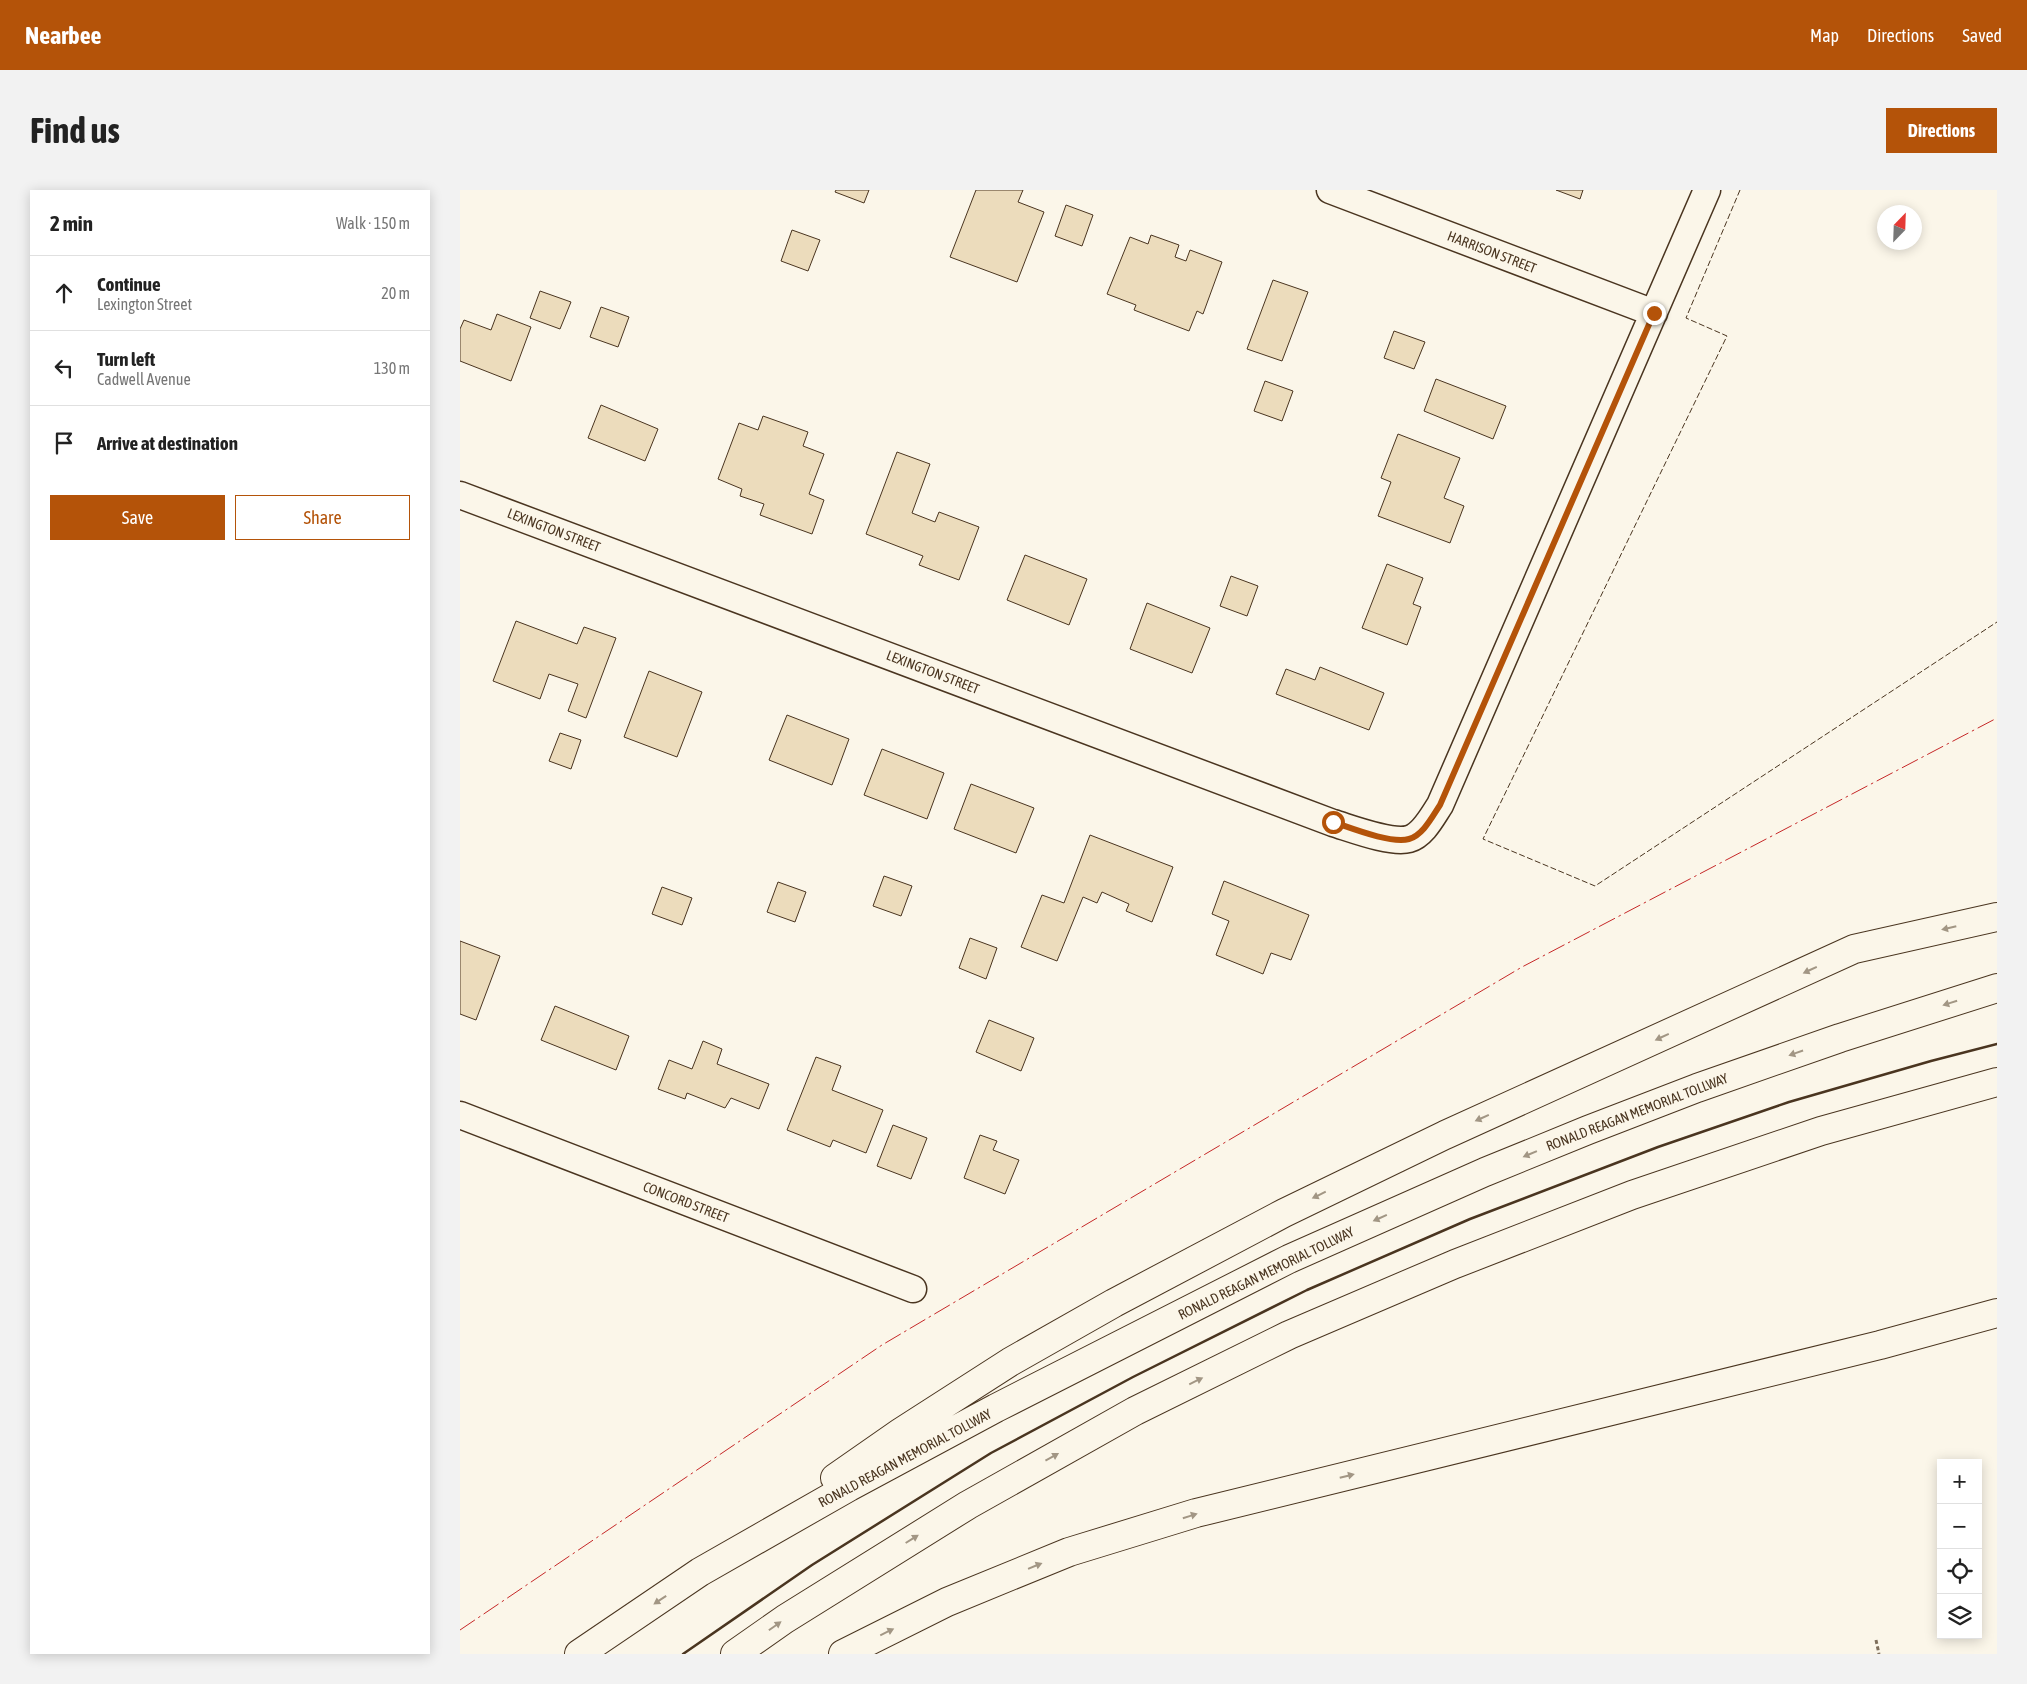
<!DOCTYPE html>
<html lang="en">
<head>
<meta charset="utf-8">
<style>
	:root { --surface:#fff; --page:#f2f2f2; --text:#222; --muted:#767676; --line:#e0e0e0; --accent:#b45309 }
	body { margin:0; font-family:"Asap Condensed",sans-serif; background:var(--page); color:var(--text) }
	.controls { position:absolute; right:15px; bottom:15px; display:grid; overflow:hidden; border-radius:0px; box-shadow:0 2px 12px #0003 }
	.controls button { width:45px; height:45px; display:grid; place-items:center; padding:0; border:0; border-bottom:1px solid var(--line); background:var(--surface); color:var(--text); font:25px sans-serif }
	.compass { position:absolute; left:1417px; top:15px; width:45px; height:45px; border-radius:50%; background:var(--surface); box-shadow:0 2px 12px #0003; rotate:23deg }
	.stop { position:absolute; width:15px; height:15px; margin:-11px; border:4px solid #b45309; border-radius:50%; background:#fff }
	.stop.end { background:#b45309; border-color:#fff; box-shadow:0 1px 5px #0008 }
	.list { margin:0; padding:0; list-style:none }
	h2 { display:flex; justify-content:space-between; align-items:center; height:65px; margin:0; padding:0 20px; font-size:21px }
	h2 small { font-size:16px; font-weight:400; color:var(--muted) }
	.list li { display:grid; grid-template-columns:32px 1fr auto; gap:15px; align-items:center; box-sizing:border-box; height:75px; padding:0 20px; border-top:1px solid var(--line) }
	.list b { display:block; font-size:19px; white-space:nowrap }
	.list p { margin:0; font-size:16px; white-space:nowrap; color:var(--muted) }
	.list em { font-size:16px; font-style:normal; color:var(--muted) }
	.actions { display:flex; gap:10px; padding:15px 20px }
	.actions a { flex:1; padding:11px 0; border:1px solid var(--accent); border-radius:0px; text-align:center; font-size:18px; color:var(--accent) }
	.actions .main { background:var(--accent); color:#fff }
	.icon { flex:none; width:28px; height:28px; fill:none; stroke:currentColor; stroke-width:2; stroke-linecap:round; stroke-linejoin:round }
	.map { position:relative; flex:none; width:1537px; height:1464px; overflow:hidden; border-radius:0px }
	header { display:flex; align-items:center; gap:30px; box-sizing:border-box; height:70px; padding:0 25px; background:var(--accent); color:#fff }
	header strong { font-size:24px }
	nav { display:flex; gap:28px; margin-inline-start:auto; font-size:18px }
	.intro { display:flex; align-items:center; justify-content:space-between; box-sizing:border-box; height:120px; padding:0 30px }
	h1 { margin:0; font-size:35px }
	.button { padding:12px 22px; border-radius:0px; background:var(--accent); color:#fff; font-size:18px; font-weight:700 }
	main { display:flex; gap:30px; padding:0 30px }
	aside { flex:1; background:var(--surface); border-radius:0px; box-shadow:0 2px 12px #0003 }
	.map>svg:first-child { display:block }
</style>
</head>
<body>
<header>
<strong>Nearbee</strong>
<nav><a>Map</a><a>Directions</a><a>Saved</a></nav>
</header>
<div class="intro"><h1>Find us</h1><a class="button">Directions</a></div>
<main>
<aside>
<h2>2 min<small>Walk · 150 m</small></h2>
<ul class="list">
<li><svg class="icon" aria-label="ahead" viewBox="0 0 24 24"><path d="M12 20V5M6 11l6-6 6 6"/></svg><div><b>Continue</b><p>Lexington Street</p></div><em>20 m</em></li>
<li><svg class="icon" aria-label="left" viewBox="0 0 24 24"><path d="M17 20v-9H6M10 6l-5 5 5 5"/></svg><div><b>Turn left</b><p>Cadwell Avenue</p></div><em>130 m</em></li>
<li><svg class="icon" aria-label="arrive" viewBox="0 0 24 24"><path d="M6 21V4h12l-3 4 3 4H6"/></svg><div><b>Arrive at destination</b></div></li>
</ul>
<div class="actions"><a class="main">Save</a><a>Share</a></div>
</aside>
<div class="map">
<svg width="1537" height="1464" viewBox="0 0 1537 1464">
	<rect width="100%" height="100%" fill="#fbf6e9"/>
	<path fill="#ecdcbc" stroke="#4a3520" d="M376,0H409L404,13L375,2Z
		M516,0H563L558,12L584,22L557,92L490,67Z
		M1096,0H1123L1120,9Z
		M606,15L633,25L622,56L595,46Z
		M332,40L360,50L348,81L321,71Z
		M691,45L719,55L715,67L726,71L730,60L762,72L743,124L737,121L729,141L674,120L676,115L647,104L670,47L688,54Z
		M813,90L848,102L822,171L787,159Z
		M80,101L111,112L100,139L70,128Z
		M141,117L169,127L158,157L130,147Z
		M37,124L71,137L51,191L0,171V139L4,130L31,140Z
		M934,141L965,152L954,179L924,168Z
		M976,189L1046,216L1033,249L964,221Z
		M805,191L833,201L822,231L794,221Z
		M141,215L198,239L185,271L128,248Z
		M303,226L348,242L343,256L364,264L349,304L364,310L352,344L300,325L304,314L280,306L282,299L258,289L279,233L298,240Z
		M938,244L1000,268L984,308L1004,316L990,353L918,326L931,292L921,288Z
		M437,262L470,274L452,323L475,332L479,322L519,337L499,390L459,375L463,366L406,344Z
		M565,365L627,389L609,435L547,410Z
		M927,374L963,388L953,414L961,417L947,455L902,438Z
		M771,386L798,396L787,426L760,416Z
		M687,413L750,438L732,483L670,459Z
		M56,431L117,454L124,437L156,448L126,528L108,521L118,494L89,484L80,509L33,491Z
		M860,477L924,503L909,540L816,504L826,479L855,490Z
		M189,481L242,502L217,567L164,547Z
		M327,525L389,549L372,595L309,570Z
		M100,543L121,550L111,579L89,571Z
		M422,559L484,583L467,629L404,605Z
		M511,594L574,618L556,663L494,639Z
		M630,645L713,677L692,732L666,721L669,714L642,702L637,713L623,707L597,771L561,757L582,705L604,713Z
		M424,686L452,696L441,726L413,716Z
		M764,691L849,725L831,770L811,763L803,784L756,765L769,731L752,724Z
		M318,692L346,702L335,732L307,722Z
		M202,697L232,708L222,735L192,724Z
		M510,748L537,758L526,789L499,778Z
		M0,751L40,766L16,830L0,824Z
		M95,816L169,846L156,880L81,850Z
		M529,830L574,848L561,881L516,862Z
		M243,851L262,859L257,874L309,894L299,919L271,908L265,918L227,903L225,909L198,899L209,870L232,879Z
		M356,867L381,876L372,900L423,920L406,963L373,950L370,957L327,940Z
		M433,935L467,948L451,989L417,976Z
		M520,945L537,951L533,960L559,970L545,1004L504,988Z"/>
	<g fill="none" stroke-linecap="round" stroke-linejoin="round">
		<defs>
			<path id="minor" d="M870,0L1194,123
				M0,305L873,633C890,638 931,654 949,649C963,645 972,627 980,615L1247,0
				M0,925L453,1099"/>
			<path id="motorway" d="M375,1288L441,1242L550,1172L654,1113L824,1023L985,945L1394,759L1537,727
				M119,1464L240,1382L389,1297L536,1218L829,1069L1025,982L1128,940L1237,898L1380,848L1537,798
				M275,1464L325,1429L508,1315L675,1221L829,1145L995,1074L1172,1005L1361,941L1537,892
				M383,1464L487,1412L609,1362L736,1323L1420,1155L1537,1123"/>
		</defs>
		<use href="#minor" stroke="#4a3520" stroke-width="29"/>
		<use href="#motorway" stroke="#4a3520" stroke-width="30"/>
		<path stroke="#7f6f5c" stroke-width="3" stroke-dasharray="4 2.5" stroke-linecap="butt" d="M1416,1450L1419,1464"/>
		<use href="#minor" stroke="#fbf6e9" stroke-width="26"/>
		<use href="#motorway" stroke="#fbf6e9" stroke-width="28"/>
		<path stroke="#4a3520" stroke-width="1" stroke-dasharray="6 2.5" stroke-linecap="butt" d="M1280,0L1226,128L1267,146L1023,649L1135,696L1537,432"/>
		<path stroke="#4a3520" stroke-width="2.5" d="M223,1464L352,1375L531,1263L673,1187L847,1100L1010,1029L1198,957L1329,912L1471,871L1537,854"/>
		<path stroke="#c62828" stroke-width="1" stroke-dasharray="18 4 2.5 4" stroke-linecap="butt" d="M0,1440L422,1155L1062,777L1537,528"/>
	</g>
	<defs><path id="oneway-solid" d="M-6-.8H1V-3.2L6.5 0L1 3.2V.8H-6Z" transform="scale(1.25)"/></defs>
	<g fill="#a29684">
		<use href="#oneway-solid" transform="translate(1489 738) rotate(167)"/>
		<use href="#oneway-solid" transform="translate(1350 780) rotate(155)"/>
		<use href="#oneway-solid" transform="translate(1490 813) rotate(162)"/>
		<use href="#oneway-solid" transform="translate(1202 847) rotate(155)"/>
		<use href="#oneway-solid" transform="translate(1336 863) rotate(161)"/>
		<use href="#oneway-solid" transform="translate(1022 928) rotate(156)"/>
		<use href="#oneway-solid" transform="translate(1070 964) rotate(157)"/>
		<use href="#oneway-solid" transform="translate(859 1005) rotate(154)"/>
		<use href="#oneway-solid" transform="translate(920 1028) rotate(156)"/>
		<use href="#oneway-solid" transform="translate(736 1191) rotate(-26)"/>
		<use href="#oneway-solid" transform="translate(592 1267) rotate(-29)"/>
		<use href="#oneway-solid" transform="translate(887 1286) rotate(-14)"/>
		<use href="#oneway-solid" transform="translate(730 1326) rotate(-17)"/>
		<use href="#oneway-solid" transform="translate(452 1349) rotate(-32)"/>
		<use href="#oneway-solid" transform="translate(575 1376) rotate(-22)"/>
		<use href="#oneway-solid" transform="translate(200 1410) rotate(146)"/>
		<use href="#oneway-solid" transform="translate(315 1436) rotate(-35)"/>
		<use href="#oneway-solid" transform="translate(427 1442) rotate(-26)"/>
	</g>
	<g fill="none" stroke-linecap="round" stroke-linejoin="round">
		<path stroke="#b45309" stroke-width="6" d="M873,632C891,638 931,654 949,649C963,645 972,627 980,615L1194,123"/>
	</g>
	<g text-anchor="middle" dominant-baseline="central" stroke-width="4" stroke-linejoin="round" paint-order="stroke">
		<g font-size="14" fill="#4a3520" stroke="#fbf6e9">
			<text transform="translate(1032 62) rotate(21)">HARRISON STREET</text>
			<text transform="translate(94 340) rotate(21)">LEXINGTON STREET</text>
			<text transform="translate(473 482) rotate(21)">LEXINGTON STREET</text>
			<text transform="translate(1177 922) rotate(-21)">RONALD REAGAN MEMORIAL TOLLWAY</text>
			<text transform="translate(226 1012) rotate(21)">CONCORD STREET</text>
			<text transform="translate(806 1083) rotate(-26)">RONALD REAGAN MEMORIAL TOLLWAY</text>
			<text transform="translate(445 1268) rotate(-28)">RONALD REAGAN MEMORIAL TOLLWAY</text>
		</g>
	</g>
</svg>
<div class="controls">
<button>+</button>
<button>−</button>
<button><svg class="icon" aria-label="locate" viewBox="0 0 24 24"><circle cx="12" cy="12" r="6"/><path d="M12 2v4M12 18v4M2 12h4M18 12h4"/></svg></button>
<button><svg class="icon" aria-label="layers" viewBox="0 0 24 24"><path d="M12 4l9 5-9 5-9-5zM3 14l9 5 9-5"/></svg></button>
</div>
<svg class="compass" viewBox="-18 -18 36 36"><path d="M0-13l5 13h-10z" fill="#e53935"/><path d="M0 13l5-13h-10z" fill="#767676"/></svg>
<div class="stop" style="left:873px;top:632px"></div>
<div class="stop end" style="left:1194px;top:123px"></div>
</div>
</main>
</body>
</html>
